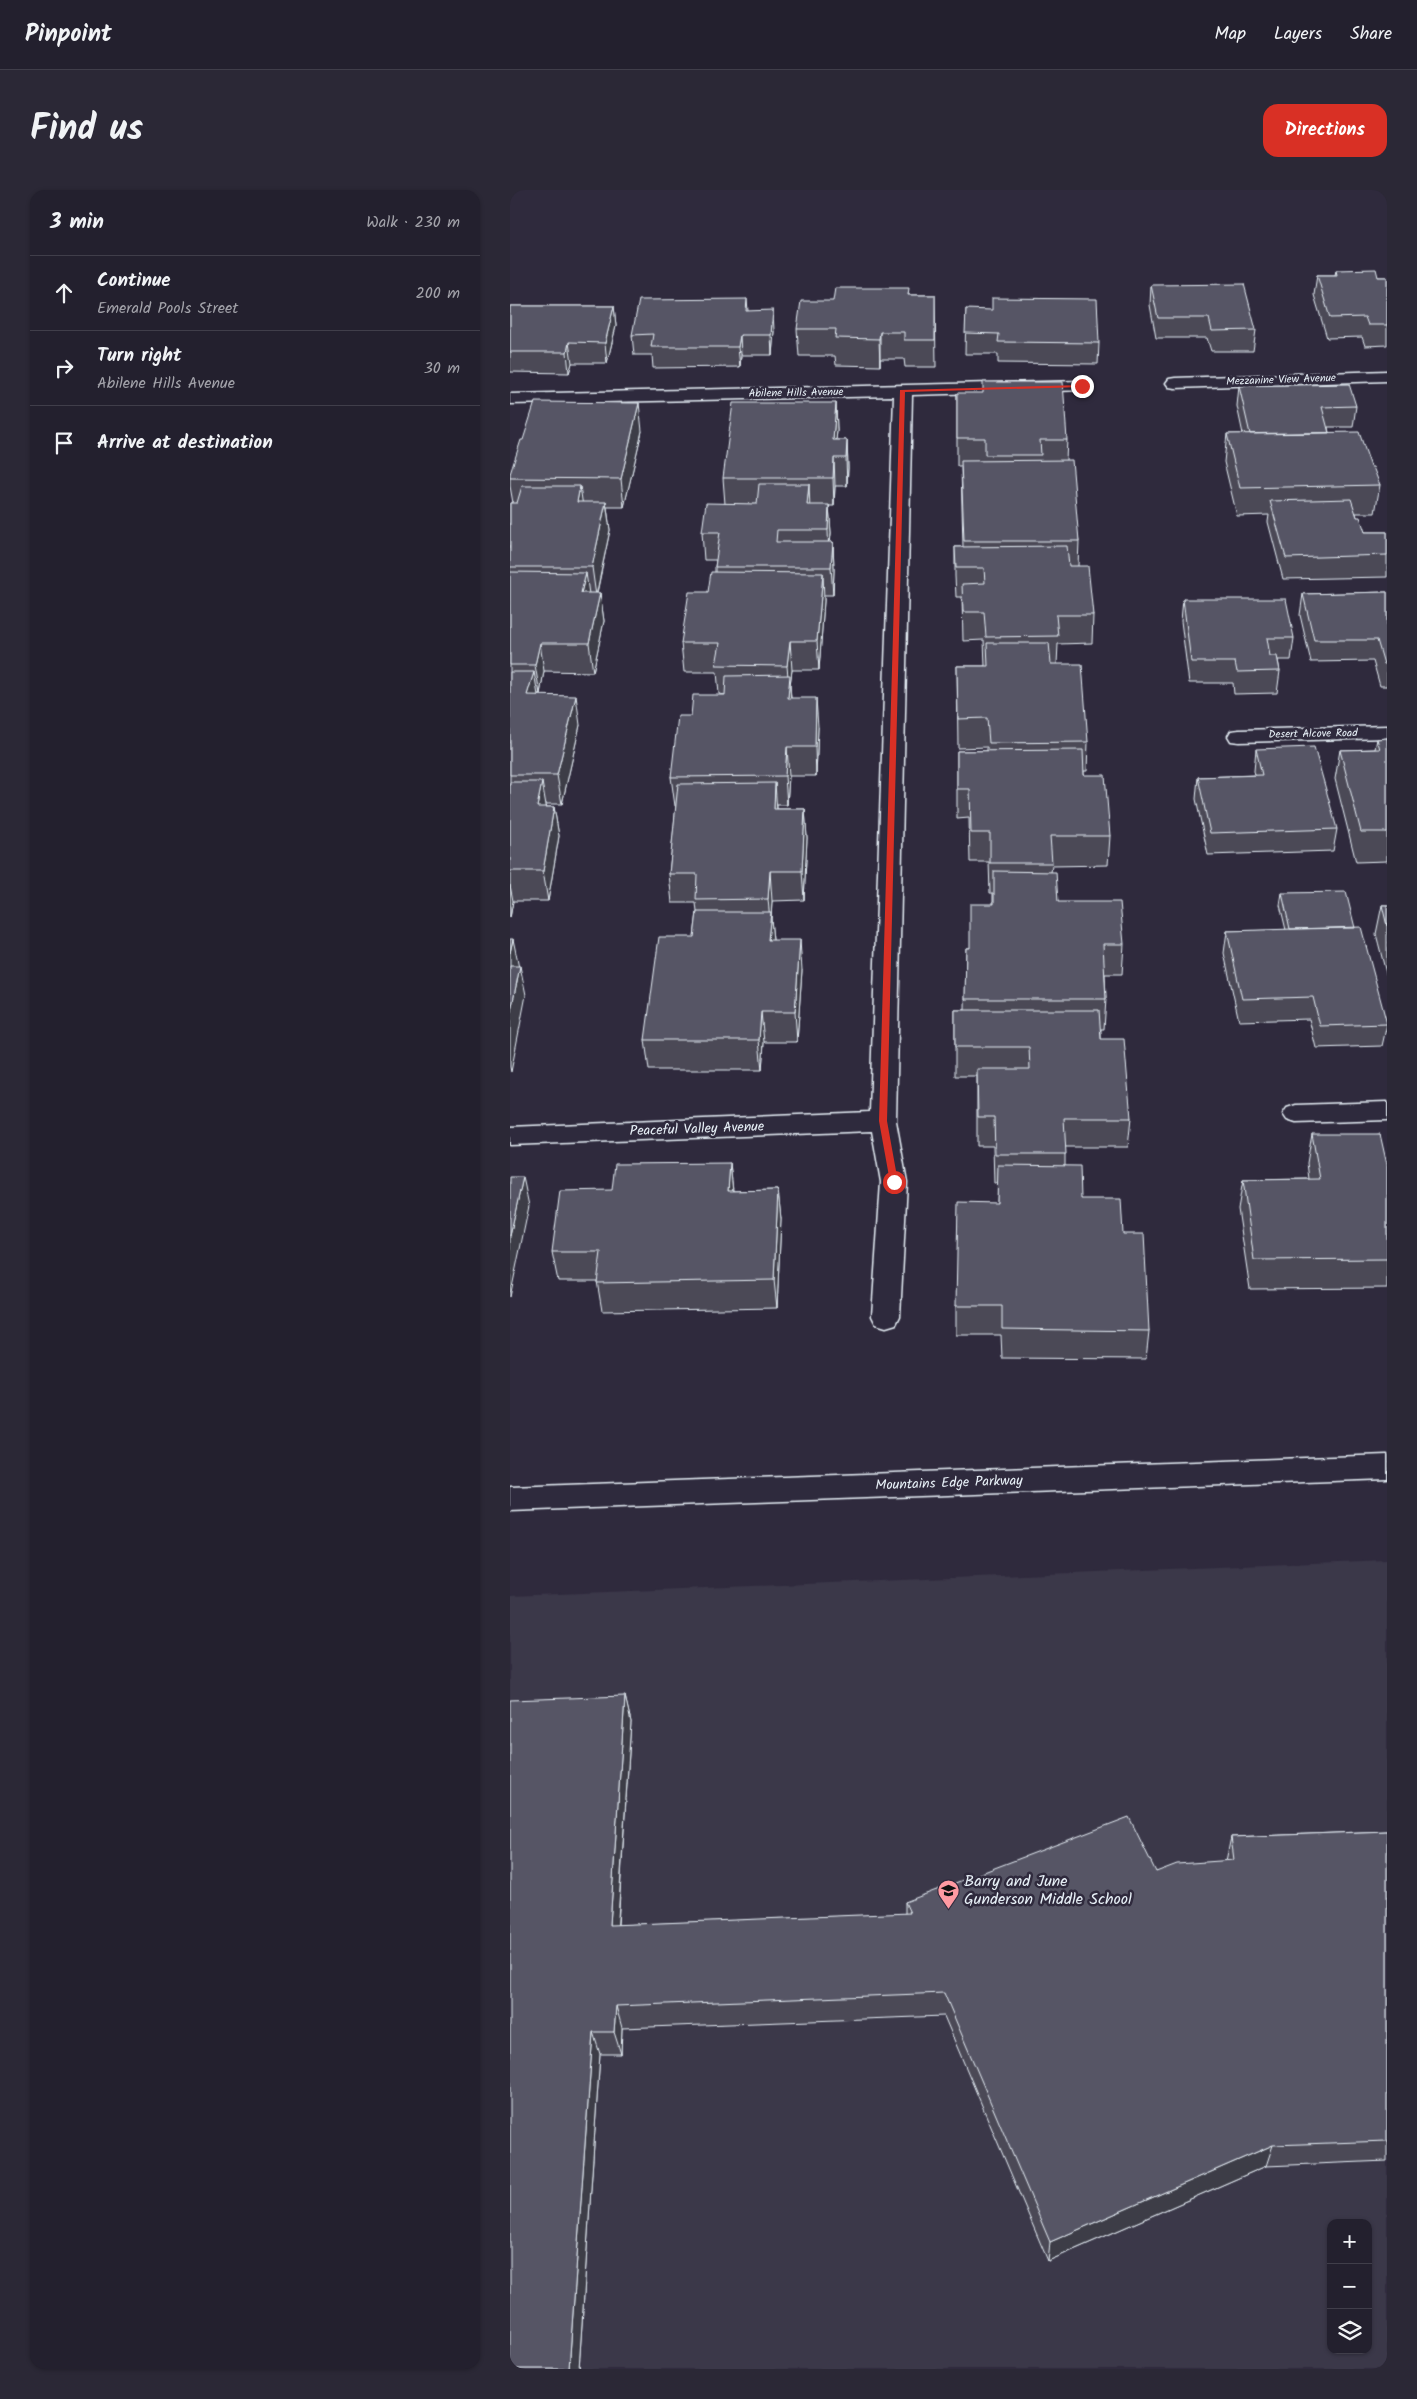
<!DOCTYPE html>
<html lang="en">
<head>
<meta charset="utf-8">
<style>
	:root { --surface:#23202e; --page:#2b2836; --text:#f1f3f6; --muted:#a3a3aa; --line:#403e4a; --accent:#d93025 }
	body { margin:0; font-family:Kalam,sans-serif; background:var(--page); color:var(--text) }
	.controls { position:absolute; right:15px; bottom:15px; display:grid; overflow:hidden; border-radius:10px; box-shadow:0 1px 4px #0004 }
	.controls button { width:45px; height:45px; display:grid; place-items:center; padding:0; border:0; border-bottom:1px solid var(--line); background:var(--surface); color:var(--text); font:25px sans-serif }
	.stop { position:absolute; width:15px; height:15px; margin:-11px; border:4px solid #d93025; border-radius:50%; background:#fff }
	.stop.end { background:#d93025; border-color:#fff; box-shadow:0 1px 5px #0008 }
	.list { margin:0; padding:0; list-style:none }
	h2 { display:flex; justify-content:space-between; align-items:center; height:65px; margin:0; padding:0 20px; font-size:21px }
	h2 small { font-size:16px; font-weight:400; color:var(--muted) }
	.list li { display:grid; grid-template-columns:32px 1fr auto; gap:15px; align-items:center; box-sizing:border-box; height:75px; padding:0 20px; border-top:1px solid var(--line) }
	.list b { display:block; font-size:19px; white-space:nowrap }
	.list p { margin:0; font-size:16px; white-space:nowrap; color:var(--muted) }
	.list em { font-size:16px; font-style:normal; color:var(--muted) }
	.icon { flex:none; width:28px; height:28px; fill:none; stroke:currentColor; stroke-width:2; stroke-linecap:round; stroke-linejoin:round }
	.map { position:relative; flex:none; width:877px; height:2179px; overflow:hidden; border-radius:15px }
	header { display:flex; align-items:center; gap:30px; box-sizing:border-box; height:70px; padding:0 25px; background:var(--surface); border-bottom:1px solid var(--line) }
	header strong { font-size:24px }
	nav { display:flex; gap:28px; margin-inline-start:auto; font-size:18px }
	.intro { display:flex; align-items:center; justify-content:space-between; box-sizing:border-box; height:120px; padding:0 30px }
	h1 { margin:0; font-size:35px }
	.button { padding:12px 22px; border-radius:15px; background:var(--accent); color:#fff; font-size:18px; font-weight:700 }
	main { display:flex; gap:30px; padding:0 30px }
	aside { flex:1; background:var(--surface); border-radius:15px; box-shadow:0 1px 4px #0004 }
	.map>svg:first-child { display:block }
</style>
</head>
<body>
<header>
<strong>Pinpoint</strong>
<nav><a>Map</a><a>Layers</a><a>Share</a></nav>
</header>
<div class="intro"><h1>Find us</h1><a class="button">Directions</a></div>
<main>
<aside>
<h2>3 min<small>Walk · 230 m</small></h2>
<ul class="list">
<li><svg class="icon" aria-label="ahead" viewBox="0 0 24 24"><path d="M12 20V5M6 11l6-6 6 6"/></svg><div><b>Continue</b><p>Emerald Pools Street</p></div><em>200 m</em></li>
<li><svg class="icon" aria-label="right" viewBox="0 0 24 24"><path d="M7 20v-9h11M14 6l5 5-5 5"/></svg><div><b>Turn right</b><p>Abilene Hills Avenue</p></div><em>30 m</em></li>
<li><svg class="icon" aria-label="arrive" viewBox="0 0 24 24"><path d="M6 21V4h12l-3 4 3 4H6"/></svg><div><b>Arrive at destination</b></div></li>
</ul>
</aside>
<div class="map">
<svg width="877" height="2179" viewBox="0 0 877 2179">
	<rect width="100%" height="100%" fill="#2f2a3d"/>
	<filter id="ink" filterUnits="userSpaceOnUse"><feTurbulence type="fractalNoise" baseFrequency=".02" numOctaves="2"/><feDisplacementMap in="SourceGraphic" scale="10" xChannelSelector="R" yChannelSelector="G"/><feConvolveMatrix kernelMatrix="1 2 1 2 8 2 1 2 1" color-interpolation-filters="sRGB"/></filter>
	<g filter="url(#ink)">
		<path fill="#3b3749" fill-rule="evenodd" d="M877,1370V2179H0V1406ZM821,2033H858V2160H821Z"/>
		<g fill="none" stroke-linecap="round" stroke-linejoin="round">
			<defs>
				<path id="street" d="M877,181V191L665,198L659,197L656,193L659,189L665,188Z
					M572,191L578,192L581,196L578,200L402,205L386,931L397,992L390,1126L386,1134L376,1137L366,1134L362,1126L371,992L362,941L0,955V937L360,922L384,206L0,214V204Z
					M877,536V548L729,552L721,551L718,546L721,541L729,540Z
					M877,912V930L786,933L777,930L773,924L777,918L786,915Z"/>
				<path id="secondary" d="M877,1265V1289L0,1321V1297Z"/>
			</defs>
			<use href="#street" stroke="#e8f1f8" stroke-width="3"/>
			<use href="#secondary" stroke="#e8f1f8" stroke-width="3"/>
			<use href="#street" fill="#2f2a3d" fill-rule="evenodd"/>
			<use href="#secondary" fill="#2f2a3d" fill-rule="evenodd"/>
		</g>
		<path fill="#4b4957" stroke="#e8f1f8" d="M826,80L868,87H877V155L855,156L852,147L817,148L804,105L807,85H825Z
			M641,95L746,140L743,161H701L697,148H646L640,115Z
			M399,105H425L426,177H395L394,169H370V176L326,175L325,166H289L287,139L323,111Z
			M237,109L238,121L264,141L262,165H231L230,177L143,178L142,165H124L122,145Z
			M0,116H104L106,136L97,173H62L59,183L0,182Z
			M456,119L589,153L588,174L488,173V164H455Z
			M729,196L846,216L843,237H818L819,243L861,277L870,295L865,323H846L847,327L855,342H877V387L773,389L758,332L759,325L727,326L714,272L717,244H733L727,216Z
			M447,203L557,250L556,270L569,351L568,376L583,425L582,453L548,454L547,474L578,552L577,581H574V585L600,646L598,675L542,676L541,682L548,712L614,754L612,784H595L596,809L594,839H591V849L621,928L618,957H555V976L571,1009L613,1044L639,1141L636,1169L492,1168L491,1145H446V1116L487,1013L488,993H484L483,956H467V886H445V820H455L456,758H460L483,714V703H480L479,672H460L459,628L447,629V561H477V557L448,558L447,476H475L474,450L453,451L452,407H446L445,386V357H453L451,276H447Z
			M326,213L327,241L326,250H337L338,278L337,296H325L324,316H319L321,343L320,352H323L324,380L323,405H314V411L309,480H282L280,495L281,508L308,537L306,586H279L277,615H267V619H295L297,648L294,710L262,711L261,729L263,750L292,780L287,852H254L252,880H139L135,850L184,747L187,722L186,713H162L159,684L166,616H165L161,587L181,526L215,505L209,504L207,482H174L171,453L198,402L205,382V377L206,370H194L192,342L215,314L213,288Z
			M132,241L114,317H97L100,340L87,403H90L94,431L83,482L34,481L30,504H28V506L70,535L52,614H36V617H44L49,646L38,711H3L0,728V313H3L0,296V284Z
			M877,402V496H870L863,471L801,472L790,425L793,404Z
			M673,409L784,448L781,470H768L770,481L767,503L724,504L723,493H679L671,431Z
			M877,548V671L846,672L825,589L830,560L865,559L867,549Z
			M746,559L827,639L823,661L698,665L686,609L688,587L745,585L744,581Z
			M772,703L845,738L877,834L872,856L806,858L799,829L729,831L714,763L717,741L776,740L770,715Z
			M872,715H877V787L866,744Z
			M802,944L877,975V1098L740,1099L728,1019L733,990L799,989L797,973Z
			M220,973L223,1001L268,1000L271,1029L267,1118L92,1121L87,1091H48L42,1062L102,1000Z
			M115,1506L121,1532L108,1735L395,1724V1712L646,1682L716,1671L721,1647L877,1641V1971L756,1976L538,2071L434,1826L112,1838L111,1864H90L69,2179H0Z"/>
		<path fill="#3d3c47" stroke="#e8f1f8" d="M104,116L106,136L97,173L95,153Z
			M263,120L264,141L262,165L261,145Z
			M370,142V176L369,149Z
			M230,145L231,165L230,177L228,157Z
			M59,152L62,173L59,183L57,162Z
			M129,213L132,241L114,317L111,289Z
			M326,213L327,241L324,268L325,296L324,316L323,288V250Z
			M337,250L338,278L337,296L336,268Z
			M299,294L300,322L297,315Z
			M70,296L74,324L67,312Z
			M96,312L100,340L86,406L82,377Z
			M319,315L321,343L319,368L318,340Z
			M323,352L324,380L323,405L321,377Z
			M76,383L80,411L71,403Z
			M313,383L314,411L309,480L307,451Z
			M90,403L94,431L83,482L79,453Z
			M280,451L282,480L280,495L281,514L278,508L279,498L277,476Z
			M30,453L34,481L30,504L25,475Z
			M24,482L29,511L17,505Z
			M66,506L70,535L52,614L47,585Z
			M306,508L308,537L306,586L305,557Z
			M277,557L279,586L277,615L275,586Z
			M32,592L37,621L27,617Z
			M265,593L267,622L264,619Z
			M44,617L49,646L38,711L33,681Z
			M295,619L297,648L294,710L292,681Z
			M260,681L262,711L261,729L263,751L258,750L260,730L258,709Z
			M0,695L3,711L0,728Z
			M3,749L9,778L0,788V763Z
			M290,750L292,780L287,852L285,822Z
			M10,776L16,805L1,882L0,877V826Z
			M251,822L254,852L252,880L249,850Z
			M220,973L223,1002L218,1001Z
			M13,987L19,1016L0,1107V1046Z
			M268,1000L271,1029L267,1118L264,1090Z
			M115,1506L121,1532L106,1759L100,1735Z
			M106,1816L112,1838L111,1864L104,1842Z
			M83,1842L90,1864L69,2179H59Z
			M763,1955L756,1976L538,2071L540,2052Z"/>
		<path fill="#575565" stroke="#e8f1f8" d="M866,79L868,87H877V135H858L855,127L820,128L807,85H827L826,80Z
			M734,94L746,140L702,141L699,128H648L641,95Z
			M325,98H399L398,105H425V150H394V142H370L369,149L325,148L326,139H287L291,111H323Z
			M482,108L587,109L589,153L488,152L489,144L455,143L456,119L482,120Z
			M237,109L236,121L263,120L261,145H230L228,157H141L143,144L122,145L129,110Z
			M0,116H104L95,153L59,152L57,162H0Z
			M473,192H553L557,250H530L531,265H475V248H447V203H473Z
			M839,194L846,216L812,217L819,243L740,244L729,196Z
			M25,212L129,213L111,289L0,288V284L11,250H13Z
			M223,213H326L323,250H337L336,268H324L323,288H213Z
			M849,242L861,277H863L870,295L730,298L717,244Z
			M562,270L569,351H454L451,271Z
			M249,294H299L297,315H319L318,340H267L266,352H323L321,377H205L210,342H192L196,313L247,314Z
			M12,296H70L67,312H96L82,377H0V313H7Z
			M841,309L847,327H850L855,342H877V365L776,368L760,311Z
			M557,356L559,376H578L583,425H546L548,446L476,447L474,422H453L452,394L475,393L474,378H446L445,357Z
			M0,382L76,383L71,403H90L79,453H30L25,475H0Z
			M201,382L313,383L307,451H280L277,476L206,475L210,453H171L179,402H198Z
			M877,402V474H874L867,450H804L793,404Z
			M673,409H776L784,448H757L760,466H767L770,481L727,482L725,472H681Z
			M477,453H539L541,474H572L578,552L479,553L477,528L448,529L447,476H478Z
			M0,482H24L17,505L66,506L47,585H0Z
			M280,485L278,508H306L305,557H277L275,586L161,587L168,526H181L183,505H215L216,486Z
			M877,548V642H851L830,560L870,559L867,549Z
			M804,557L827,639L700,643L688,587L752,585L746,559Z
			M573,560L574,585H595L600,646H540L542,673H480V643H461L460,599H447V561Z
			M0,592H32L27,617H44L33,681H0Z
			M265,593L264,619H295L292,681H260L258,709L186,710L187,684H159L168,594Z
			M484,681L546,682L548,712H610L614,754H593L596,809H455L456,758H460V714H484Z
			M836,702L845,738L780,739L772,703Z
			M872,715H877V736Z
			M187,722H261L258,750H290L285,822H251L249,850H135L149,747H184Z
			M851,737L877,834L810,836L803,807L732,809L717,741Z
			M0,749H3L0,763Z
			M0,776H10L0,826Z
			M445,820H589L591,849H614L621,928H554L556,964H485L484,927H468L467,879H520L519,857H445Z
			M802,944H870L877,975V1069L744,1070L733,990L810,989Z
			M220,973L218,1001L268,1000L264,1090L87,1093L91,1062H42L50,1001L102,1000L105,974Z
			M488,975L570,976L571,1009H611L613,1044H634L639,1141L492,1139V1116H446L448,1012L487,1013Z
			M0,987H13L0,1046Z
			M115,1506L100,1735L400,1723L395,1712L619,1627L646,1682L667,1674L724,1670L721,1647L877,1641V1951L763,1955L540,2052L434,1803L106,1816L104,1842H83L59,2179H0V1510Z"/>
	</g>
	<path fill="#d93025" d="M572,195L574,197L395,202L377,931L388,992L384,995L380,992L369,931L390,200Z"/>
	<defs>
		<symbol id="school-pin" viewBox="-11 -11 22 30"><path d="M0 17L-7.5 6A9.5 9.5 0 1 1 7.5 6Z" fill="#ff9aa2" stroke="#2f2a3d"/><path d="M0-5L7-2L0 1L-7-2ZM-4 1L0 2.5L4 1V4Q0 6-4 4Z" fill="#111"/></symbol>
	</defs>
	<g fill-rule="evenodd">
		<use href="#school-pin" x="426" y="1688" width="25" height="34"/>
	</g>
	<g text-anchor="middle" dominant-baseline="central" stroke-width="5" stroke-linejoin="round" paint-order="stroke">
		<g font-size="11" fill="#e8f1f8" stroke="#2f2a3d">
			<text transform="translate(771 190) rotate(-2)">Mezzanine View Avenue</text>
			<text transform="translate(286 203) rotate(-1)">Abilene Hills Avenue</text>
			<text transform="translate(803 544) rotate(-1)">Desert Alcove Road</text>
		</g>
		<g font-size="14" fill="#e8f1f8" stroke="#2f2a3d">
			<text transform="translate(187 939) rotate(-2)">Peaceful Valley Avenue</text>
			<text transform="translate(439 1293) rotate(-2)">Mountains Edge Parkway</text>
		</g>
		<g font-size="16" fill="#e8f1f8" stroke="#2f2a3d" text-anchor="start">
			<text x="454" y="1691">Barry and June<tspan x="454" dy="18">Gunderson Middle School</tspan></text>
		</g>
	</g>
</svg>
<div class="controls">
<button>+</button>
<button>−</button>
<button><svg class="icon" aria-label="layers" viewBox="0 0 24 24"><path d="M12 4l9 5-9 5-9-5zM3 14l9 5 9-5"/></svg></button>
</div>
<div class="stop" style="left:384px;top:992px"></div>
<div class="stop end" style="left:572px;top:196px"></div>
</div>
</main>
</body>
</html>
